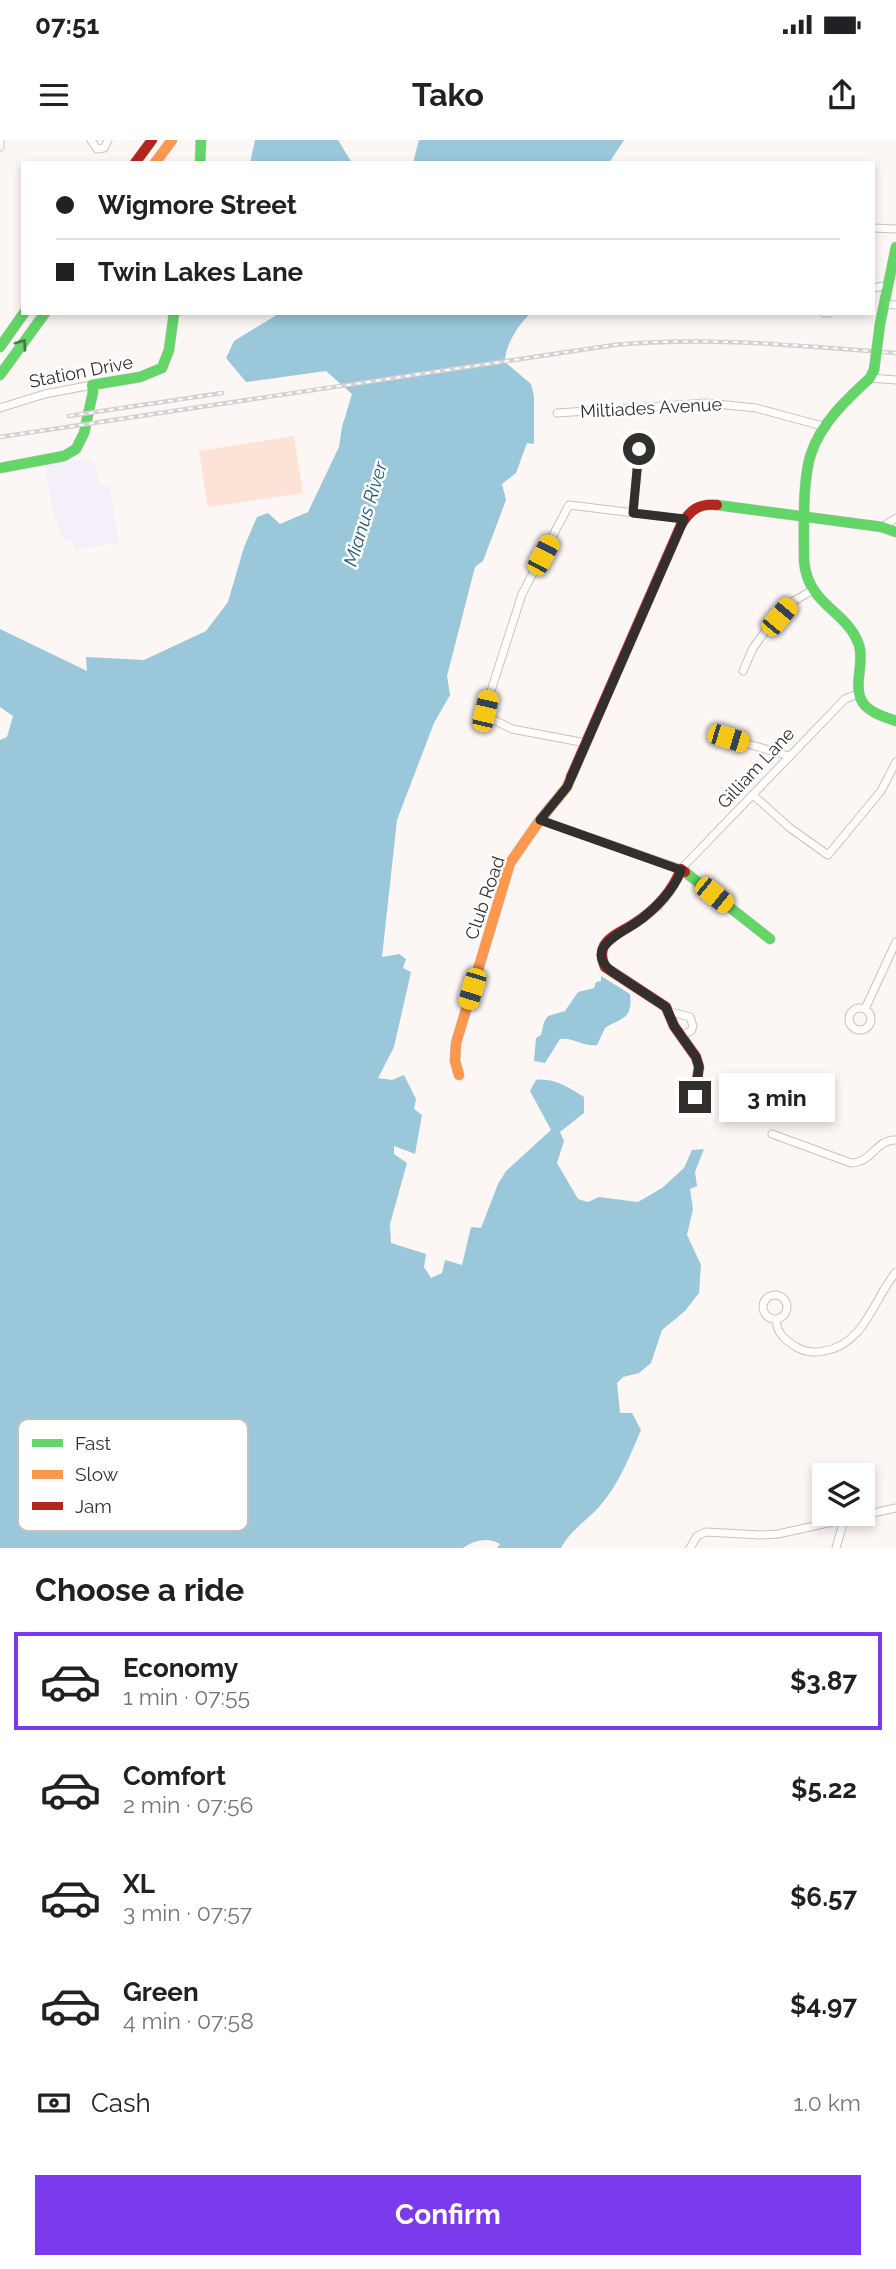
<!DOCTYPE html>
<html lang="en">
<head>
<meta charset="utf-8">
<style>
  :root { --surface:#fff; --page:#f2f2f2; --text:#202124; --muted:#757577; --line:#e0e0e0; --accent:#7c3aed }
  body { margin:0; font-family:Raleway,sans-serif; background:var(--page); color:var(--text); height:100vh; display:flex; flex-direction:column; font-size:26px; white-space:nowrap }
  * { box-sizing:border-box; margin:0 }
  p { font-size:23px; color:var(--muted) }
  .icon { flex:none; width:38px; height:38px; fill:none; stroke:currentColor; stroke-width:2; stroke-linecap:round; stroke-linejoin:round }
  .map { position:relative; height:1408px; overflow:hidden }
  .drawer { display:flex; flex-direction:column; background:var(--surface); flex:1 }
  .drawer>* { flex:none }
  .hud { position:absolute; left:21px; top:21px; width:854px; height:154px; border-radius:0px; box-shadow:0 4px 10px #0003; display:grid; align-content:center; height:154px; padding:0 35px; background:var(--surface) }
  .buttons { position:absolute; left:812px; top:1323px; display:grid; gap:14px }
  .buttons a { display:grid; place-items:center; width:63px; height:63px; border-radius:0px; background:var(--surface); box-shadow:0 4px 10px #0003; font-size:35px }
  .end { position:absolute; width:32px; height:32px; margin:-16px; border:9px solid #322f2d; background:#fff; box-shadow:0 0 0 4px #fff }
  .from { border-radius:50% }
  .bubble { position:absolute; height:49px; border-radius:0px; background:var(--surface); box-shadow:0 4px 10px #0003; font-size:23px; font-weight:700; line-height:49px; text-align:center }
  .car { position:absolute; width:21px; height:42px; margin:-21px -10px; border-radius:9px; box-shadow:0 0 5px 2px #0007; background:linear-gradient(#f5c518 24%,#345 0 40%,#f5c518 0 76%,#345 0 86%,#f5c518 0) }
  .hud b { display:flex; align-items:center; gap:24px; height:66px; font-size:26px }
  .hud b+b { border-top:2px solid var(--line) }
  .hud i { width:18px; height:18px; background:var(--text) }
  ul { padding:0; list-style:none }
  li { display:flex; align-items:center; gap:21px; height:98px; margin:0 14px 10px; padding:0 21px; border:4px solid transparent; border-radius:0px }
  li div { flex:1 }
  li b { display:block; font-size:26px }
  li em { font-style:normal; font-weight:700 }
  li.active { border-color:var(--accent) }
  li>.icon { width:63px; height:63px; stroke-width:1.5 }
  h2 { padding:0 35px; font-size:32px; line-height:84px }
  .pay { display:flex; align-items:center; gap:18px; height:77px; padding:0 35px; font-size:26px }
  .pay p { margin-inline-start:auto }
  .button { display:flex; gap:14px; margin-top:auto; padding:14px 35px }
  .button a { flex:1; height:80px; border-radius:0px; background:var(--accent); color:#fff; font-size:28px; font-weight:700; line-height:80px; text-align:center }
  .status { display:flex; justify-content:space-between; align-items:center; height:49px; padding:0 35px; background:var(--surface); direction:ltr }
  .status svg { height:19px; fill:currentColor }
  header { display:flex; justify-content:space-between; align-items:center; height:91px; padding:0 35px; background:var(--surface); font-size:32px; font-weight:700 }
  .map>svg:first-child { display:block }
  .industrial { fill:#f4eff8 }
  .green { fill:#fde3d6 }
  .water { fill:#9ac7d9 }
  .lines { fill:none; stroke-linecap:round; stroke-linejoin:round }
  .street-casing { stroke:#c7c3c1; stroke-width:9 }
  .fast-casing { stroke:#c7c3c1; stroke-width:11 }
  .slow-casing { stroke:#c7c3c1; stroke-width:11 }
  .jam-casing { stroke:#c7c3c1; stroke-width:11 }
  .street { stroke:#fffefd; stroke-width:7 }
  .fast { stroke:#63d668; stroke-width:10 }
  .slow { stroke:#ff974d; stroke-width:10 }
  .jam { stroke:#b3261e; stroke-width:10 }
  .rail-casing { stroke:#d3d1d1; stroke-width:4.5 }
  .rail { stroke:#fff; stroke-width:2; stroke-dasharray:5; stroke-linecap:butt }
  .fast-bridge-casing { stroke:#c7c3c1; stroke-width:11; stroke-linecap:butt }
  .fast-bridge { stroke:#63d668; stroke-width:10 }
  .oneway { stroke:#487a48 }
  .route { stroke:#322f2d; stroke-width:9 }
  .labels { text-anchor:middle; stroke-width:5; stroke-linejoin:round; paint-order:stroke }
  .street-label { font-size:18px; fill:#322f2d; stroke:#fff }
  .water-label { font-size:19px; font-style:italic; fill:#245b6e; stroke:#fff }
  .key { fill:#fff; stroke:#c2c1c0; stroke-width:2 }
  .key-label { font-size:19px; fill:#322f2d }
</style>
</head>
<body>
<div class="status"><b>07:51</b><svg viewBox="0 0 49 12"><path d="M0 12V9h3v3zM5 12V6h3v6zM10 12V3h3v9zM15 12V0h3v12zM26 1h20v11H26zM47 4h2v5h-2z"/></svg></div>
<header><svg class="icon" aria-label="menu" viewBox="0 0 24 24"><path d="M4 6h16M4 12h16M4 18h16"/></svg>Tako<svg class="icon" aria-label="share" viewBox="0 0 24 24"><path d="M12 15V3M7 8l5-5 5 5M5 13v7h14v-7"/></svg></header>
<div class="map">
<svg width="896" height="1408" viewBox="0 0 896 1408">
  <rect width="100%" height="100%" fill="#fcf6f4"/>
  <path class="industrial" d="M89 319 94 323 101 346 109 345 119 403 75 409 73 399 63 400 53 371 45 325Z"/>
  <path class="green" d="M294 296 303 353 208 367 199 311Z"/>
  <path class="water" d="M255 0H338L352 23H250Z
    M419 0H624L609 23H413Z
    M280 173H531C518 185 505 205 505 222L531 244 534 256V304L527 303 516 333 502 344 506 360 483 421 475 427 447 536 450 555 434 583 397 680 382 817 399 814 406 819 403 828 411 832 394 907 378 938 392 940 404 935 416 959 414 969 422 975 415 1014 394 1006V1014L407 1023 390 1084 391 1103 426 1114 424 1127 431 1138 442 1133 445 1120 462 1125 471 1087 481 1088 498 1044 506 1031 551 990 530 951 536 940C553 937 570 948 584 957V973L560 992 564 1001 557 1023 578 1059 588 1062 599 1057 638 1062 662 1048 684 1028 692 1010 704 1009 695 1032 697 1046 690 1049 693 1069 687 1095 701 1125 699 1153 685 1171 662 1190 651 1223 639 1233 623 1237 617 1243 620 1273H632L641 1290C629 1318 619 1344 599 1367 586 1381 570 1391 561 1408H497L500 1404C488 1397 475 1400 463 1408H0V600L7 597 13 576 0 567V489L87 531 86 517 144 520 206 491 228 462 244 407 257 377 268 373 280 384 308 372 339 307 342 287 352 254 326 231 246 242 226 218 234 201Z
    M601 836 630 854C633 880 622 877 605 888L597 905C583 907 573 897 560 899L545 923 534 921 536 898 541 895 544 882 548 876 565 871 578 852 594 848 596 842 601 841Z"/>
  <g class="lines">
    <defs>
      <path id="street" d="M91 0 97 9 104 8 108 0
        M0 7V0
        M873 88 896 89
        M873 148 888 145
        M884 164 896 165
        M824 173H829
        M870 238 896 240
        M0 268 45 254 92 245
        M557 273 707 263 756 268 826 287
        M633 373 639 308
        M882 387 896 378
        M743 531 753 508 767 489 792 462 813 450
        M728 598 789 616
        M586 603 512 589 488 577 486 571 489 557 522 454 569 365 684 379
        M753 655 790 688 828 715 881 651 896 622
        M540 680 681 729 845 559 858 554
        M849 879a11 11 0 1 1 22 0a11 11 0 1 1-22 0Z
        M865 869 896 802
        M668 871 690 877 693 886 691 891 682 895
        M772 994 851 1023C872 1023 876 999 896 1000
        M763 1167a12 12 0 1 1 24 0a12 12 0 1 1-24 0Z
        M776 1179C776 1193 786 1201 798 1208 805 1212 816 1213 824 1211 865 1204 873 1160 896 1132
        M690 1408 697 1396 706 1392 761 1395 778 1394 896 1368
        M836 1408 844 1380"/>
      <path id="fast" d="M200 23 201 0
        M880 184 896 107
        M0 207 24 173
        M874 230 870 238C847 259 821 283 811 314 802 340 804 393 804 421 808 466 847 470 859 505 865 523 852 547 863 563 870 573 885 577 896 581
        M0 235 45 173
        M0 328 64 316 76 309 84 293 93 252 92 245 140 237 162 228 169 210 174 173
        M717 365 882 387 896 392
        M685 732 770 799"/>
      <path id="slow" d="M155 23 172 0
        M459 935 455 921 456 903 510 723 540 680 567 647 571 637"/>
      <path id="jam" d="M135 23 152 0
        M571 637 681 385C690 370 699 363 717 365
        M685 732 681 729C672 752 655 770 635 783 625 790 610 795 604 806 600 813 602 820 605 827L666 867 674 886 696 917 699 927 693 966"/>
    </defs>
    <use href="#street" class="street-casing"/>
    <use href="#fast" class="fast-casing"/>
    <use href="#slow" class="slow-casing"/>
    <use href="#jam" class="jam-casing"/>
    <use href="#street" class="street"/>
    <use href="#fast" class="fast"/>
    <use href="#slow" class="slow"/>
    <use href="#jam" class="jam"/>
    <defs>
      <path id="rail" d="M69 276 222 253
        M0 297 614 205C708 196 802 206 896 213"/>
    </defs>
    <use href="#rail" class="rail-casing"/>
    <use href="#rail" class="rail"/>
    <defs>
      <path id="fast-bridge" d="M874 230 880 184"/>
    </defs>
    <use href="#fast-bridge" class="fast-bridge-casing"/>
    <use href="#fast-bridge" class="fast-bridge"/>
  </g>
  <defs><path id="oneway-chevron" d="M-2-3.5L2.5 0L-2 3.5" fill="none" stroke-width="1.6" stroke-linecap="round" stroke-linejoin="round" transform="scale(1.75)"/></defs>
  <use class="oneway" href="#oneway-chevron" transform="translate(22 204) rotate(-54)"/>
  <g class="lines">
    <path class="route" d="M639 309 633 373 684 379 567 647 540 680 681 730C676 747 658 765 644 777 627 792 578 807 614 833L666 867 674 886 696 917 699 927 695 957"/>
  </g>
  <g class="labels">
    <g class="street-label">
      <text transform="translate(81 232) rotate(-11)" y="6">Station Drive</text>
      <text transform="translate(651 268) rotate(-3)" y="6">Miltiades Avenue</text>
      <text transform="translate(756 628) rotate(-47)" y="6">Gilliam Lane</text>
      <text transform="translate(485 758) rotate(-71)" y="6">Club Road</text>
    </g>
    <g class="water-label">
      <text transform="translate(365 374) rotate(-73)" y="7">Mianus River</text>
    </g>
  </g>
  <rect x="18" y="1279" width="230" height="112" rx="10" class="key"/>
  <rect x="32" y="1299" width="31" height="8" fill="#63d668"/>
  <rect x="32" y="1330" width="31" height="9" fill="#ff974d"/>
  <rect x="32" y="1362" width="31" height="8" fill="#b3261e"/>
  <g class="key-label">
    <text x="75" y="1310">Fast</text>
    <text x="75" y="1341">Slow</text>
    <text x="75" y="1373">Jam</text>
  </g>
</svg>
<div class="buttons">
<a><svg class="icon" aria-label="layers" viewBox="0 0 24 24"><path d="M12 4l9 5-9 5-9-5zM3 14l9 5 9-5"/></svg></a>
</div>
<i class="end from" style="left:639px;top:309px"></i>
<i class="end" style="left:695px;top:957px"></i>
<div class="bubble" style="left:719px;top:933px;width:116px">3 min</div>
<i class="car" style="left:543px;top:415px;rotate:28deg"></i>
<i class="car" style="left:779px;top:477px;rotate:40deg"></i>
<i class="car" style="left:485px;top:571px;rotate:13deg"></i>
<i class="car" style="left:728px;top:598px;rotate:107deg"></i>
<i class="car" style="left:714px;top:755px;rotate:129deg"></i>
<i class="car" style="left:472px;top:849px;rotate:197deg"></i>
<div class="hud">
<b><i class="from"></i>Wigmore Street</b>
<b><i></i>Twin Lakes Lane</b>
</div>
</div>
<section class="drawer">
<h2>Choose a ride</h2>
<ul>
<li class="active"><svg class="icon" aria-label="car" viewBox="0 0 24 24"><path d="M5 17H2v-5l4-1 3-4h7l3 4 3 1v5h-3M9 17h6M6 11h13"/><circle cx="7" cy="17" r="2"/><circle cx="17" cy="17" r="2"/></svg><div><b>Economy</b><p>1 min · 07:55</p></div><em>$3.87</em></li>
<li><svg class="icon" aria-label="car" viewBox="0 0 24 24"><path d="M5 17H2v-5l4-1 3-4h7l3 4 3 1v5h-3M9 17h6M6 11h13"/><circle cx="7" cy="17" r="2"/><circle cx="17" cy="17" r="2"/></svg><div><b>Comfort</b><p>2 min · 07:56</p></div><em>$5.22</em></li>
<li><svg class="icon" aria-label="car" viewBox="0 0 24 24"><path d="M5 17H2v-5l4-1 3-4h7l3 4 3 1v5h-3M9 17h6M6 11h13"/><circle cx="7" cy="17" r="2"/><circle cx="17" cy="17" r="2"/></svg><div><b>XL</b><p>3 min · 07:57</p></div><em>$6.57</em></li>
<li><svg class="icon" aria-label="car" viewBox="0 0 24 24"><path d="M5 17H2v-5l4-1 3-4h7l3 4 3 1v5h-3M9 17h6M6 11h13"/><circle cx="7" cy="17" r="2"/><circle cx="17" cy="17" r="2"/></svg><div><b>Green</b><p>4 min · 07:58</p></div><em>$4.97</em></li>
</ul>
<div class="pay"><svg class="icon" aria-label="cash" viewBox="0 0 24 24"><path d="M3 7h18v10H3z"/><circle cx="12" cy="12" r="2"/></svg>Cash<p>1.0 km</p></div>
<div class="button"><a>Confirm</a></div>
</section>
</body>
</html>
